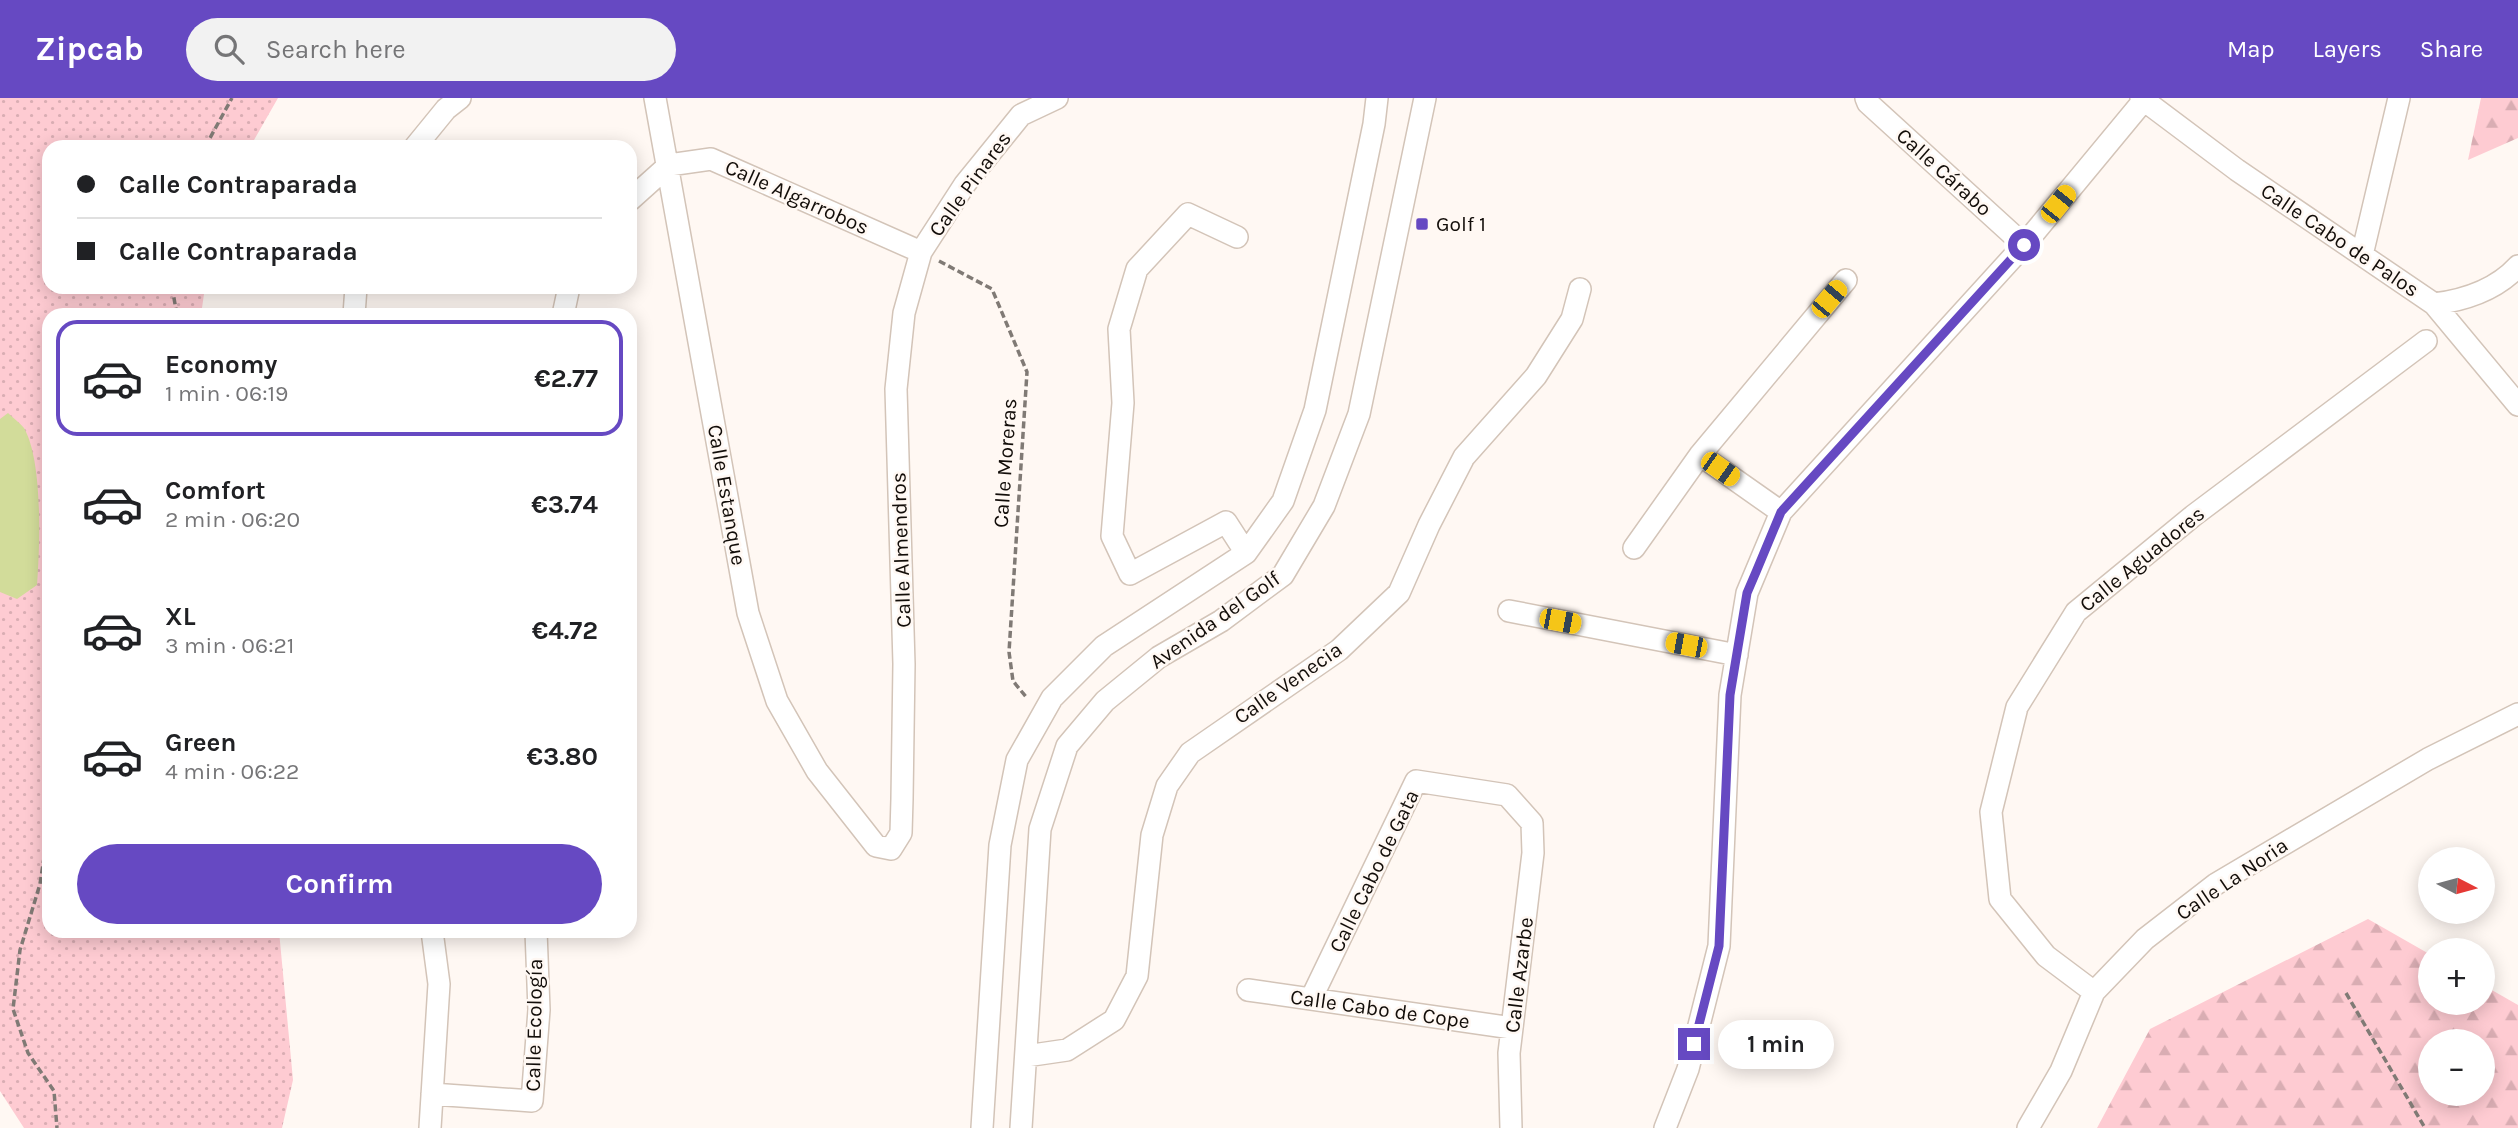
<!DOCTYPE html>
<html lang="en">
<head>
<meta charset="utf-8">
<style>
  :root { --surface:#fff; --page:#f2f2f2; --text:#202124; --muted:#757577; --line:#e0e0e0; --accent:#6649c2 }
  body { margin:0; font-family:Karla,sans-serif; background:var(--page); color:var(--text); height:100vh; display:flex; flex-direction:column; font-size:26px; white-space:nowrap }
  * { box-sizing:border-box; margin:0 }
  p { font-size:23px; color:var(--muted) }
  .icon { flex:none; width:38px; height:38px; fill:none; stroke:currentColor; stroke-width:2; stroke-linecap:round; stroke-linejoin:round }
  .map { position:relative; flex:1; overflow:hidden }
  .sheet { position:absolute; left:42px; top:210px; width:595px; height:630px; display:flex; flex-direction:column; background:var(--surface); border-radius:21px; box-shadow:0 4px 18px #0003 }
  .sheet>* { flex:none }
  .guide { position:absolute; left:42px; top:42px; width:595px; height:154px; border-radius:21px; box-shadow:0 4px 18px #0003; display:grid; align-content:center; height:154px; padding:0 35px; background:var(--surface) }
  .needle { width:46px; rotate:96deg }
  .fabs { position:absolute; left:2418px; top:749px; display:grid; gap:14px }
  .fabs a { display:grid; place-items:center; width:77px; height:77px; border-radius:50%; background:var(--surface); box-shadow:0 4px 18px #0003; font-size:35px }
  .end { position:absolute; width:32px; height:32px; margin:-16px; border:9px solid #6649c2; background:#fff; box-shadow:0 0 0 4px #fff }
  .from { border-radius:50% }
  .bubble { position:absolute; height:49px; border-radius:24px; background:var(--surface); box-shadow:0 4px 18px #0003; font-size:23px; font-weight:700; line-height:49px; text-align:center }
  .car { position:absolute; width:21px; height:42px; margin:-21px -10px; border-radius:9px; box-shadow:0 0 5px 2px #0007; background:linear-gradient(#f5c518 24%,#345 0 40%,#f5c518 0 76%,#345 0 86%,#f5c518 0) }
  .guide b { display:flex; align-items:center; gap:24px; height:66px; font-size:26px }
  .guide b+b { border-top:2px solid var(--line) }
  .guide i { width:18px; height:18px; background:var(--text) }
  ul { padding:12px 0 0; list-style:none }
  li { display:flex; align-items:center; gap:21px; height:116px; margin:0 14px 10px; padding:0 21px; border:4px solid transparent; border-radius:21px }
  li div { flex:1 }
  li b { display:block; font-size:26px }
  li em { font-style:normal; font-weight:700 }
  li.selected { border-color:var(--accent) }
  li>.icon { width:63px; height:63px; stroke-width:1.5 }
  .cta { display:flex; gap:14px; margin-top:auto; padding:14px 35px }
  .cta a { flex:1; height:80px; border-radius:42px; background:var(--accent); color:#fff; font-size:28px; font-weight:700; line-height:80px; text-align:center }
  header { display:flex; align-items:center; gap:42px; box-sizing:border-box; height:98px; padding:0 35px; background:var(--accent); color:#fff }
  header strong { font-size:33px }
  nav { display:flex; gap:38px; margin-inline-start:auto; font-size:24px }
  .search { width:490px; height:63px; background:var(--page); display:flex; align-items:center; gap:18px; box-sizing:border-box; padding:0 24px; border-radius:38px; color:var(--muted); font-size:26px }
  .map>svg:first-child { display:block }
  .grass { fill:url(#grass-dots) }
  .forest { fill:url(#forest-firs); fill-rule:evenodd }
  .water { fill:#d2dc9a }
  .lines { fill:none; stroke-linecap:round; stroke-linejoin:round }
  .minor-casing { stroke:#d3c4b8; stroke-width:24 }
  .path { stroke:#807a75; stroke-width:3.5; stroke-dasharray:7 3.5; stroke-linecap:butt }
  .minor { stroke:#fff; stroke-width:21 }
  .route { stroke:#6649c2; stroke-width:9 }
  .poi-dot { fill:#6649c2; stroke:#fff8f3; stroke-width:2.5 }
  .labels { text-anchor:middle; stroke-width:5; stroke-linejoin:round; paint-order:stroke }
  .street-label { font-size:21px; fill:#120d09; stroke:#fff8f3 }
  .poi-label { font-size:21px; fill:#120d09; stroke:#fff8f3; text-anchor:start }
</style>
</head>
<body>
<header>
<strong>Zipcab</strong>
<div class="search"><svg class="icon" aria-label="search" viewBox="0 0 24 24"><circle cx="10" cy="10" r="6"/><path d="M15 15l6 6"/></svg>Search here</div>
<nav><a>Map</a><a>Layers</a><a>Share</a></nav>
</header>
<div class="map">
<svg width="2518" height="1030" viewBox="0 0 2518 1030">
  <defs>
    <pattern id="grass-dots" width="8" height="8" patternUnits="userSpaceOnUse" patternTransform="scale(1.75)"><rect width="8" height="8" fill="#fecbd2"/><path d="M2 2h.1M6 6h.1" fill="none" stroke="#d9adb3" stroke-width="1.8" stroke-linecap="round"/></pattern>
    <pattern id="forest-firs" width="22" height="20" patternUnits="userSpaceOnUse" patternTransform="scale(1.75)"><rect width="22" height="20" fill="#fecbd2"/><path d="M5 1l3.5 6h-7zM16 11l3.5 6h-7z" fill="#d9adb3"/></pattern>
  </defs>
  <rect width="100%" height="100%" fill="#fff8f3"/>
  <path class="grass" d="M0 0H278L250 49H49V189H205L201 217H49V833H279L293 982 282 1030H24L0 993Z"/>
  <path class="forest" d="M2481 0H2518V40L2468 62Z
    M2368 821 2431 857V905H2483V887L2518 907V1030H2097L2150 931ZM2431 943H2483V996H2431Z"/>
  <path class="water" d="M8 315C13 320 20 325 24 330 43 363 40 448 37 487L17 501 0 494V321Z"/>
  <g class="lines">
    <defs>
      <path id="minor" d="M655 0 748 515 777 603 817 673 876 748 891 751 901 735 902 701 904 566 896 291 904 215 921 154 965 86 1021 17 1057 0
        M1866 0 1868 5 2024 147
        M2141 0 2237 72 2434 206 2518 307
        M415 49 446 11 460 0
        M669 67 711 61 921 154
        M630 102 669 67
        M1237 139 1188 116 1137 171 1119 231 1123 305 1112 438 1130 476 1226 424 1246 455
        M2362 157 2399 0
        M2434 206C2465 202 2496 192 2518 168
        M354 217 356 189
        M563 217 569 189
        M1700 357 1781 414
        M1634 450 1700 357 1846 182
        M1509 513 1737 557
        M1248 892 1512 930
        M2094 894 2046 858 2000 801 1991 714 2017 609 2076 514 2193 418 2426 243
        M1311 901 1416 683 1507 697 1532 725 1533 755 1509 955 1511 1030
        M1026 958 1067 952 1114 922 1137 878 1152 737 1167 688 1190 655 1339 552 1399 495 1429 427 1464 359 1536 278 1572 221 1580 191
        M432 996 532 1003 539 912 536 833
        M430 1030 439 886 432 833
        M982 1030 1000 747 1017 662 1052 600 1104 548 1246 455 1283 403 1315 312 1374 26 1377 0
        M1021 1030 1040 731 1067 648 1105 603 1159 559 1221 523 1283 477 1324 408 1359 316 1425 0
        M1665 1030 1688 971 1719 848 1730 597 1747 495 1781 414 2024 147 2144 2
        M2028 1030 2061 973 2094 894 2145 841 2216 786 2428 661 2518 616"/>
    </defs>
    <use href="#minor" class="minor-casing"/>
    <path class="path" d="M205 49 232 0
      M939 163 992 191 1027 274 1009 554 1013 583 1027 600
      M172 189 177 217
      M49 727 40 786 20 852 13 911 28 955 54 993 57 1030
      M2346 895 2425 1030"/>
    <use href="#minor" class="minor"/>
  </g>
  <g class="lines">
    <path class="route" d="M1694 946 1719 848 1730 597 1747 495 1756 474 1781 414 2024 147"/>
  </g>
  <rect class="poi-dot" x="1415" y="119" width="14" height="14" rx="3.5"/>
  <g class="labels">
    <g class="street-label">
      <text transform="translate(1944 74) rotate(42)" y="7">Calle Cárabo</text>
      <text transform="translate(970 86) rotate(-54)" y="7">Calle Pinares</text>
      <text transform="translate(797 99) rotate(24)" y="7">Calle Algarrobos</text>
      <text transform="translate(2340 142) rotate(34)" y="7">Calle Cabo de Palos</text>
      <text transform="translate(1005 365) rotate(-86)" y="7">Calle Moreras</text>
      <text transform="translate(727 397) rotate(80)" y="7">Calle Estanque</text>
      <text transform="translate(901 452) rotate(-92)" y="7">Calle Almendros</text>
      <text transform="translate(2142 461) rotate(-39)" y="7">Calle Aguadores</text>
      <text transform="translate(1215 522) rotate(-35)" y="7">Avenida del Golf</text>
      <text transform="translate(1288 585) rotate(-35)" y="7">Calle Venecia</text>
      <text transform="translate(1374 773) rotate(-64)" y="7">Calle Cabo de Gata</text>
      <text transform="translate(2232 781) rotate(-34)" y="7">Calle La Noria</text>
      <text transform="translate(1519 877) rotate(-83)" y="7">Calle Azarbe</text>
      <text transform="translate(1380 911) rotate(8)" y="7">Calle Cabo de Cope</text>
      <text transform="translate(534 927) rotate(-89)" y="7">Calle Ecología</text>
    </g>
    <g class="poi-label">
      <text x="1436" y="133">Golf 1</text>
    </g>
  </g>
</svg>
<div class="fabs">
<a><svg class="needle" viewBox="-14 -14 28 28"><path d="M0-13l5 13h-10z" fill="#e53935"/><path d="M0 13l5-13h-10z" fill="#757577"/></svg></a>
<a>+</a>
<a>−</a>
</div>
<i class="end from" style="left:2024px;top:147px"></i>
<i class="end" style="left:1694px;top:946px"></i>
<div class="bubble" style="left:1718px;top:922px;width:116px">1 min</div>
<i class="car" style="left:2058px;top:106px;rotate:39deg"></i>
<i class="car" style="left:1829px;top:201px;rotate:40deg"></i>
<i class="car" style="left:1720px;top:371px;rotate:125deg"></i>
<i class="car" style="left:1560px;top:523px;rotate:101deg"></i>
<i class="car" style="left:1686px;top:547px;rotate:281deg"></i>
<div class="guide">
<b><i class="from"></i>Calle Contraparada</b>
<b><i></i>Calle Contraparada</b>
</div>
<section class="sheet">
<ul>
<li class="selected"><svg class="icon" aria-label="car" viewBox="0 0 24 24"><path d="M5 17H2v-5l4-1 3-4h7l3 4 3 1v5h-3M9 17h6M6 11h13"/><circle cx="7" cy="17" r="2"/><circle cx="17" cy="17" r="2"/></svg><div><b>Economy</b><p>1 min · 06:19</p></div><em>€2.77</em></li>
<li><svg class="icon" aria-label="car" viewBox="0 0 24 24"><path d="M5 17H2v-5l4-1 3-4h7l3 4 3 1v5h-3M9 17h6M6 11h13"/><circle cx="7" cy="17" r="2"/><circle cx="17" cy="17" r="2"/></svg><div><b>Comfort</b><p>2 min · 06:20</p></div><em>€3.74</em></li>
<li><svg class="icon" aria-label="car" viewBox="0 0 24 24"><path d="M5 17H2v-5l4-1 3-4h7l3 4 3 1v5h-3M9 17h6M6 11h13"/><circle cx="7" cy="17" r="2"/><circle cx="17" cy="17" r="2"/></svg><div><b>XL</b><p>3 min · 06:21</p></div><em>€4.72</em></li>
<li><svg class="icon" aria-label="car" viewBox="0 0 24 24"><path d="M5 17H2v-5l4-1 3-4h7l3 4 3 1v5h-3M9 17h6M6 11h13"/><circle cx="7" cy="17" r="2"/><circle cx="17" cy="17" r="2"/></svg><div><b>Green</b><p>4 min · 06:22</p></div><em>€3.80</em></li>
</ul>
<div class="cta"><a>Confirm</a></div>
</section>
</div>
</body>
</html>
